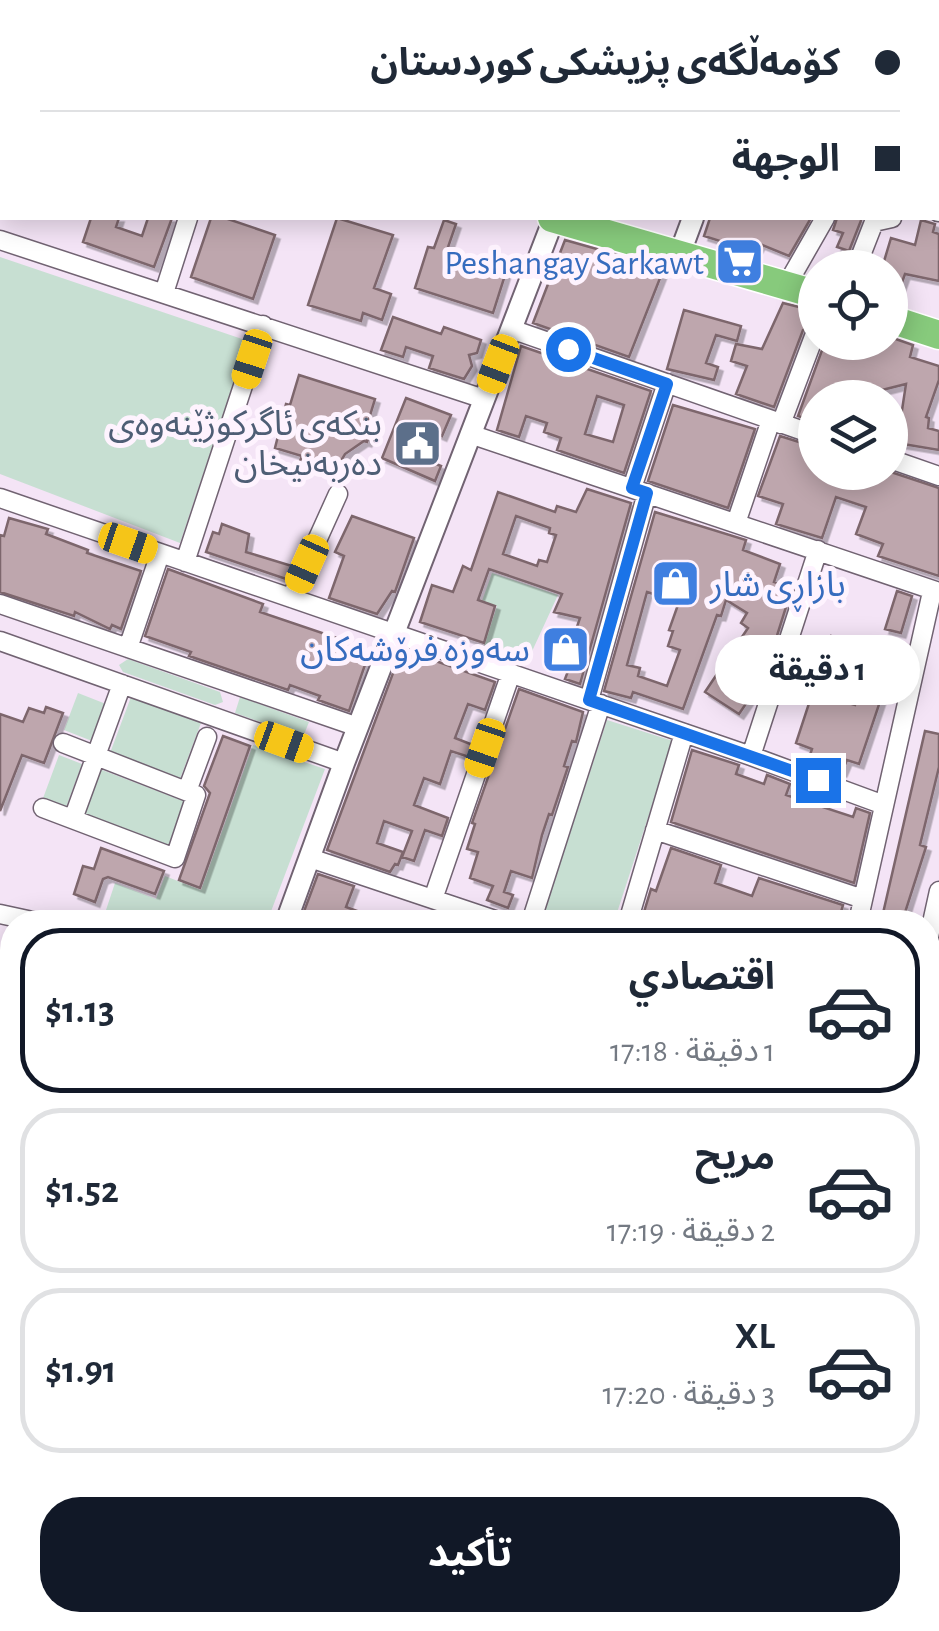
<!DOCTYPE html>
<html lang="ar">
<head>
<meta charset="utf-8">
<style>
  :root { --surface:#fff; --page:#f2f2f3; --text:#1f2937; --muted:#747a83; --line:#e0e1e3; --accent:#111827 }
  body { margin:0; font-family:"Alegreya Sans","Noto Sans Arabic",sans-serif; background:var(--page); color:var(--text); direction:rtl; height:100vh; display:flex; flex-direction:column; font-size:38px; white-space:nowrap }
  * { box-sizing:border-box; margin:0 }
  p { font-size:32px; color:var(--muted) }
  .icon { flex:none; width:55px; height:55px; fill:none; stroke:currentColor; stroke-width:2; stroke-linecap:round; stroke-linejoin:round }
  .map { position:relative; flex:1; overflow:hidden; direction:ltr }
  .side { position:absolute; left:0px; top:910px; width:940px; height:722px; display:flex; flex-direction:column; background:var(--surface); border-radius:40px 40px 0 0; box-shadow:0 5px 25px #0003; direction:rtl }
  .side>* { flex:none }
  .guide { position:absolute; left:0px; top:0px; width:940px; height:220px; box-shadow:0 5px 25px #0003; direction:rtl; display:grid; align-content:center; height:220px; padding:0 40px; background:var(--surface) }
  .fabs { position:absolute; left:798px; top:250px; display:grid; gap:20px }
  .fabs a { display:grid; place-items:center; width:110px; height:110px; border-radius:50%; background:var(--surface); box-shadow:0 5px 25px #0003; font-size:50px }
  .end { position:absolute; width:45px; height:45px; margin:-22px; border:12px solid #1a73e8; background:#fff; box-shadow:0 0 0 5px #fff }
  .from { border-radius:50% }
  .bubble { position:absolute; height:70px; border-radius:35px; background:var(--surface); box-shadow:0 5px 25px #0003; font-size:32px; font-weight:700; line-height:70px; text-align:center; direction:rtl }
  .car { position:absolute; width:30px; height:60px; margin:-30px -15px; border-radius:12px; box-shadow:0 0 8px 2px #0007; background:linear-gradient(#f5c518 24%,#345 0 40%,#f5c518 0 76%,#345 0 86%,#f5c518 0) }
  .guide b { display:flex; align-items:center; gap:35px; height:95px; font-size:38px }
  .guide b+b { border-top:2px solid var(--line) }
  .guide i { width:25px; height:25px; background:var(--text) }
  ul { padding:18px 0 0; list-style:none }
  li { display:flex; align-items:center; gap:30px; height:165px; margin:0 20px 15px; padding:0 20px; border:5px solid var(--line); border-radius:40px }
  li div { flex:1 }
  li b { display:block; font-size:38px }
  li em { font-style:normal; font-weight:700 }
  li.selected { border-color:var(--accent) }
  li>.icon { width:90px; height:90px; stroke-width:1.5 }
  .action { display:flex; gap:20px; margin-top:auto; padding:20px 40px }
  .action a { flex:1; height:115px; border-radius:40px; background:var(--accent); color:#fff; font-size:40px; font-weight:700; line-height:115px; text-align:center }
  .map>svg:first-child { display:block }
  .green { fill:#c7dfd2 }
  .building { fill:#bea6ad; stroke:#7d666c; stroke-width:2.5; fill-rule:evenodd; filter:url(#shadow) }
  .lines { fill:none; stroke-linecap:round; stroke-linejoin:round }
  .minor-casing { stroke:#716372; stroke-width:21 }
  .tertiary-casing { stroke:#716372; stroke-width:24 }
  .secondary-casing { stroke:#716372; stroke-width:26 }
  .trunk-casing { stroke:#fff; stroke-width:31 }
  .minor { stroke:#fff; stroke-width:18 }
  .tertiary { stroke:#fff; stroke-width:20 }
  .secondary { stroke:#d2ebce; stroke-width:22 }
  .trunk { stroke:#87ca7c; stroke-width:28 }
  .route { stroke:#1a73e8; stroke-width:12 }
  .labels { text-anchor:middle; stroke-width:10; stroke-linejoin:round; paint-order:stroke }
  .shop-label { font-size:35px; fill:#366cbe; stroke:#fef3fe; text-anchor:end }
  .service-label { font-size:35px; fill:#4e5e75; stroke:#fef3fe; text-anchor:end }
</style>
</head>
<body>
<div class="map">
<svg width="939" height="1631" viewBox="0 0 939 1631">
  <defs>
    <filter id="shadow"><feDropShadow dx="4.5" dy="4.5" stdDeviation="0" flood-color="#0004"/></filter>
  </defs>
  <rect width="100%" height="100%" fill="#f4e4f6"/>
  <path class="green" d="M0 257 248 341 180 543 0 474Z
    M492 573 558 595 528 660 484 645 497 606 482 601Z
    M128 659 220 692 223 702 215 705 123 672 119 665Z
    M78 693 106 704 92 741 64 730Z
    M131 697 201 723 180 779 110 753Z
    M240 697 309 722 303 737 235 713Z
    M607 720 673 741 614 922H541Z
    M253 745 325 769 267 922H102L115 883 156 899 165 876 201 890Z
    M59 755 82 764 65 810 42 801Z
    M97 768 186 802 169 849 79 815Z"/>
  <path class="building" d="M91 218H119L116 227 142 236 148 218H172L154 267 83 242Z
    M211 218H225L275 235 253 299 191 277Z
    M337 218 393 235 374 288 391 294 382 320 363 313 361 321 308 305Z
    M710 218H811L789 256 760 244 758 248 746 244 745 249 704 236Z
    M837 218H862L849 251 837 247 843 233 833 230Z
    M444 220 456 224 446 253 506 272 493 313 415 288 428 247 434 248Z
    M921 220 935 224 933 232 939 234V281L905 274 900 288 890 285V268H882L891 238 915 245Z
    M565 240 664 268 629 357 533 323Z
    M783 303 815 311V322L803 330 774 407 736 394 747 366 731 361 736 344 762 349Z
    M684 310 741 326 737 341 716 335 706 363 718 367 714 380 667 369Z
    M393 317 441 334 444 327 481 340 477 353 469 355 472 366 464 379 429 368 433 356 406 347 403 357 381 350Z
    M890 337 913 345 910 357 939 366V380L926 417 929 418 928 428 939 431V450L897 443 906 384 878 391V398H815V422L798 416 825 342H890Z
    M521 346 651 391 624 473 557 450 561 438 544 432 547 423 526 416 519 437 497 430ZM597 396 624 405 613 442 585 434Z
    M299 375 375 399 368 422 373 424 367 442 364 441 345 454 335 471 300 461 302 456 275 448 286 404 290 405Z
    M406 398 451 415 442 436 435 433 424 459 441 466 435 481 382 458Z
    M673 405 755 429 728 508 648 481Z
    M780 436 815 447V472H891L939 488V576L878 556 883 544 856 534 866 507 836 497 822 538 776 524 783 504 758 496Z
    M587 489 631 503 580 684 565 679 570 666 564 665 580 618 554 612 562 594 489 569 478 600 495 606 484 643 420 622 432 585 453 592 463 566 471 570 498 492 555 512 557 506 576 512ZM516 516 550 528 549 533 556 535 547 562 539 560 537 566 503 554Z
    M655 512 746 540 743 550 780 564 774 582 792 588 775 642 770 640 754 666 765 673 764 677 739 714 705 692 748 628 741 623 747 613 726 600 721 616 717 615 683 709 633 692 631 698 604 691ZM647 592 679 602 669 630 673 631 668 646 680 650 667 686 638 676 640 668 627 665Z
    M352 516 414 538 395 592 392 591 377 614 329 598 344 556 335 552Z
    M9 518 48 529 46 534 88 550 87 553 141 571 121 629 112 625 110 629 75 612 74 616 0 592V535L4 536Z
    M222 524 249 534 246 552 292 566 286 579 206 552 213 532 219 534Z
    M168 569 263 604 260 612 340 639 336 651 366 662 349 711 318 700 320 696 290 685 288 690 189 656 191 652 145 636Z
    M897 591 912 596 901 633 885 629Z
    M831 636 895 657 859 764 847 760 842 772 808 761 812 749 796 743ZM844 659 867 666 855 705 831 698Z
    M402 649 495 682 485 710 468 704 455 738 473 745 469 757 451 751 440 784 424 778 414 805 448 818 442 836 425 830 414 861 402 857 412 831 384 821 377 843 403 852 398 865 395 864 390 872 327 850Z
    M519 689 583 712 576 742 572 741 564 766 568 767 552 815 549 814 542 835 532 878 511 871 504 892 513 895 508 908 487 900 493 886 470 878 478 852 467 849 475 824 472 823Z
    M46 707 63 713 44 763 22 755 0 811V714L23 722 29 708 44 713Z
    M925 731 939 734V767L920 845 926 847 902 922H881Z
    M223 736 250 746 200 888 179 880 210 793 204 786Z
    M692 750 739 765 736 774 764 784 767 775 790 784 786 795 853 817 856 808 870 813 854 883 671 822Z
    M101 848 164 871 155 894 108 877 103 879 95 902 74 894 83 866 94 869Z
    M671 848 721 865 715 883 752 896 759 878 843 905 838 922H641L651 889 656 891Z
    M318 874 354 886 346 907 387 922H300Z
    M939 946V1051L931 1080H928V968L932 953Z
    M0 999 12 1004V1096L0 1095Z
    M7 1121H12V1225L0 1224V1127Z
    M930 1211 939 1213V1278L928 1276Z
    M0 1289H12V1445L0 1439Z
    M928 1341 939 1344V1412L928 1408 933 1376 928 1375Z
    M928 1435 939 1437V1491L928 1487Z
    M0 1467 12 1470V1538L10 1549 0 1547V1513L8 1482 0 1481Z
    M928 1575 939 1578V1631H879L881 1620H928Z
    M17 1620H71L68 1631H13Z
    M98 1620H150L177 1630 112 1631 97 1626Z
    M340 1620H396L394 1631H337Z
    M546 1620H648L652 1631H543Z
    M699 1620H842L839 1631H700Z"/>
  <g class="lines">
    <defs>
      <path id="minor" d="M226 0V2
        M505 0 509 2
        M22 2 25 0
        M336 2 338 0
        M575 2 576 0
        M853 2 854 0
        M927 2 928 0
        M0 113 2 114
        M938 131H939
        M0 154 2 148
        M938 212H939
        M0 240 484 399
        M856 268 874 222 892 218
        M793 274 825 218
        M164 293 188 218
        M511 329 815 435
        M781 424 815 334
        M470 434 939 592
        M890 459 939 476
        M632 488 667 383
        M0 498 751 756 884 805
        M736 523 771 420
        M185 562 263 325
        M291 598 338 494
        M0 604 358 727
        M0 641 344 763
        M128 648 160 554
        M589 700 647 493
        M751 756 818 550
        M187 791 207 737
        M43 808 175 858 196 795 63 743
        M73 819 122 684
        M655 830 863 899
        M310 858 501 922
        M433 899 511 673
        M0 914 37 922
        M531 922 601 704
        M628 922 684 733
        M858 922 932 592
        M928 941 939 891
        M0 981 12 985
        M0 1107 12 1109
        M928 1197 939 1201
        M928 1422 939 1425
        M0 1453 12 1458
        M928 1513 939 1515
        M0 1559 12 1563
        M419 1623 453 1631
        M83 1631 86 1620
        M203 1631 206 1620
        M527 1631 530 1620
        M860 1631 862 1620"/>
      <path id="tertiary" d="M764 2 765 0
        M680 253 693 218
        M286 922 344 763 554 218
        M670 1620 674 1631"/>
      <path id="secondary" d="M0 1244H12
        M0 1272H12
        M928 1291 939 1293
        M928 1318 939 1321
        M288 1631 291 1620
        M307 1631 310 1620"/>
      <path id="trunk" d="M0 7 2 8
        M0 32 2 33
        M552 218 815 294
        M890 319 939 335"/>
    </defs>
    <use href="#minor" class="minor-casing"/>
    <use href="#tertiary" class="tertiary-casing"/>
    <use href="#secondary" class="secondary-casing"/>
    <use href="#trunk" class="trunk-casing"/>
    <use href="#minor" class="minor"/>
    <use href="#tertiary" class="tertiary"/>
    <use href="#secondary" class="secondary"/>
    <use href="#trunk" class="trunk"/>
  </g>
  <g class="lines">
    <path class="route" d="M568 349 667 384 632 488 647 493 589 700 818 780"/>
  </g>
  <defs>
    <symbol id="supermarket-square" viewBox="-11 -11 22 22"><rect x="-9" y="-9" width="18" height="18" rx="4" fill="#3f7fe0" stroke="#fef3fe"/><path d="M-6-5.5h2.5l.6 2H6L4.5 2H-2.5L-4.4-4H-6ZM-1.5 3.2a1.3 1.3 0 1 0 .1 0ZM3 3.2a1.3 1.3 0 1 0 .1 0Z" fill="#fff"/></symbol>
    <symbol id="civic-square" viewBox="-11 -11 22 22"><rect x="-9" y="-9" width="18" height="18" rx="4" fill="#5c6f8a" stroke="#fef3fe"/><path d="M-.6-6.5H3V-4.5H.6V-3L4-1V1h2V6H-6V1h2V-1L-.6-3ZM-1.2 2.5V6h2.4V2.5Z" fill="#fff"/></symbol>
    <symbol id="shop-square" viewBox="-11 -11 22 22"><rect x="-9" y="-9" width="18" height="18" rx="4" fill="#3f7fe0" stroke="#fef3fe"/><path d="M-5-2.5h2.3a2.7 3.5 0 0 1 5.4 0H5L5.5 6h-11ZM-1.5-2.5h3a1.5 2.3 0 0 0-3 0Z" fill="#fff"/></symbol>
  </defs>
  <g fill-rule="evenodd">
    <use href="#supermarket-square" x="712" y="234" width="55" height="55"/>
    <use href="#civic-square" x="390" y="416" width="55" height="55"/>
    <use href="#shop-square" x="648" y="556" width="55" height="55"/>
    <use href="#shop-square" x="538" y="622" width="55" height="55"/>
  </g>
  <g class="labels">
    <g class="shop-label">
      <text x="704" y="274">Peshangay Sarkawt</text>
      <text x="710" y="596" text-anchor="start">بازاڕی شار</text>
      <text x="530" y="661">سەوزە فرۆشەکان</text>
    </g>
    <g class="service-label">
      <text x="382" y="435">بنکەی ئاگرکوژێنەوەی<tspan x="382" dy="40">دەربەنیخان</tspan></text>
    </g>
  </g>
</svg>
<div class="fabs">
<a><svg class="icon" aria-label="locate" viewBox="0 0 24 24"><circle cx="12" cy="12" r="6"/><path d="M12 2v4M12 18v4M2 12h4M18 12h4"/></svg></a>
<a><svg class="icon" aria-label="layers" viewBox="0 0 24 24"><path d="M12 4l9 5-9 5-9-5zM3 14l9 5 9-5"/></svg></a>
</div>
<i class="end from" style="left:568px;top:349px"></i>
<i class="end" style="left:818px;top:780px"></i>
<div class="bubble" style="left:715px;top:635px;width:205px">1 دقيقة</div>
<i class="car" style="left:252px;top:359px;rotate:198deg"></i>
<i class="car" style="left:498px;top:364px;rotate:201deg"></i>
<i class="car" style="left:128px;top:543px;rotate:109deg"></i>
<i class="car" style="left:307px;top:564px;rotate:204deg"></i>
<i class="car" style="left:284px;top:742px;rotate:110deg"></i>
<i class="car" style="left:485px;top:748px;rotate:199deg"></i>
<div class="guide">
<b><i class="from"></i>كۆمەڵگەی پزیشكی كوردستان</b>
<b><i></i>الوجهة</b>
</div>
<section class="side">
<ul>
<li class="selected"><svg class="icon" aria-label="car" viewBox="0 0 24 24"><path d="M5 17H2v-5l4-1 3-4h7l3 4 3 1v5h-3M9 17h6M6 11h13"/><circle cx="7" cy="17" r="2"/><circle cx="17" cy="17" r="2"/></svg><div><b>اقتصادي</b><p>1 دقيقة · 17:18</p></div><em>$1.13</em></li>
<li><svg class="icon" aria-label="car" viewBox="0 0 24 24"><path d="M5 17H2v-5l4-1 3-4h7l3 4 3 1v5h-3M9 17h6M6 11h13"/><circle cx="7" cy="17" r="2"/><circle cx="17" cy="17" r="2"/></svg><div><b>مريح</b><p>2 دقيقة · 17:19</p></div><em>$1.52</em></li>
<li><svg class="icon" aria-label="car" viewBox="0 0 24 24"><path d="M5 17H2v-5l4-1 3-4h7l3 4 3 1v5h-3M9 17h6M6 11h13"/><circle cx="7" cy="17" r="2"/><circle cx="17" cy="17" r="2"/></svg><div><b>XL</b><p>3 دقيقة · 17:20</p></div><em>$1.91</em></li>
</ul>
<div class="action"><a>تأكيد</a></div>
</section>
</div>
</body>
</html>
